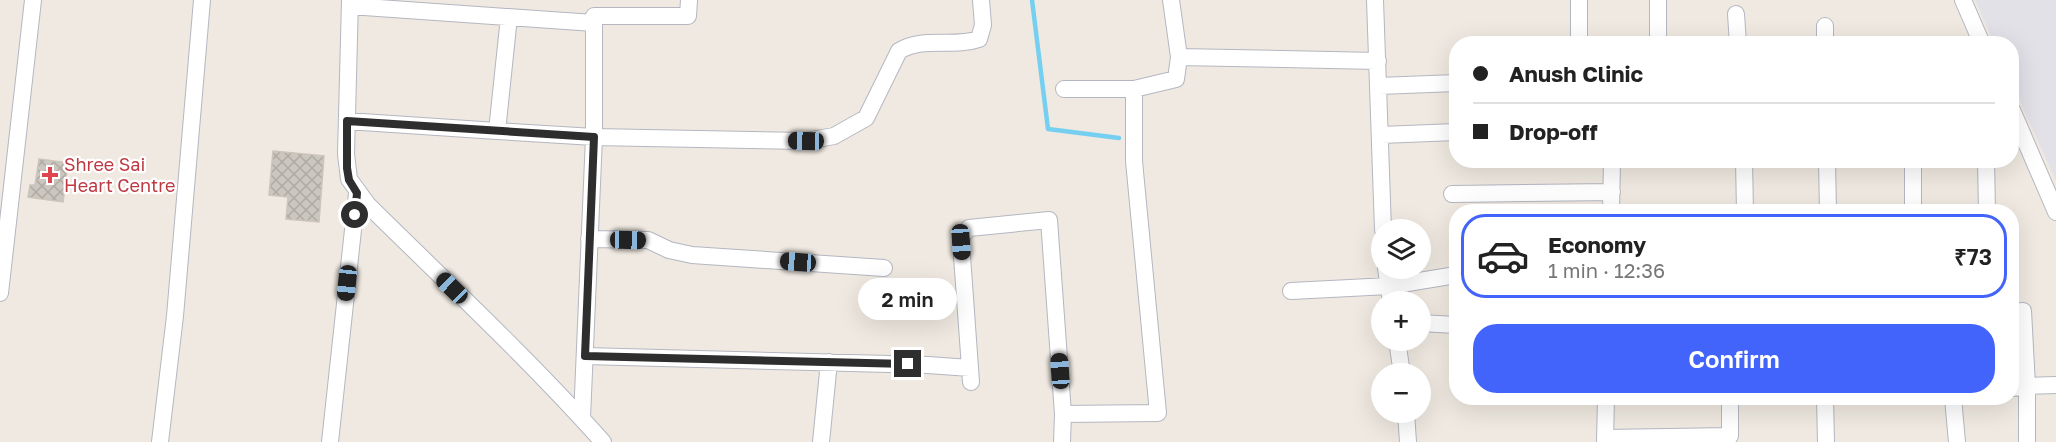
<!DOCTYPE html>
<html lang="en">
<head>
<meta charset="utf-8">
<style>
  :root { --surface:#fff; --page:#f2f2f2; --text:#222; --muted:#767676; --line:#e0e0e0; --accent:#4264fb }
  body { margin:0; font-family:"Golos Text",sans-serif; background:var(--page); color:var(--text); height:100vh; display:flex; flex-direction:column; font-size:22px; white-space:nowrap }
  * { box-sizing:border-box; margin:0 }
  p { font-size:20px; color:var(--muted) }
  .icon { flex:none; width:33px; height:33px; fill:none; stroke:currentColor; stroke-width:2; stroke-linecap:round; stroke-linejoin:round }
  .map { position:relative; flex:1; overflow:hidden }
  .side { position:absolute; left:1449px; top:204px; width:570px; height:201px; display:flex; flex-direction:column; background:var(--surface); border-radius:24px; box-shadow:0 6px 24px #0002 }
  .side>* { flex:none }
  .hud { position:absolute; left:1449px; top:36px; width:570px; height:132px; border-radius:24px; box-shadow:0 6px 24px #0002; display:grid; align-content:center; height:132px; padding:0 24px; background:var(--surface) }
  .tools { position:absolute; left:1371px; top:219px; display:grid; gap:12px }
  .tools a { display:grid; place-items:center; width:60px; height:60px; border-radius:50%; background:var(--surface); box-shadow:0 6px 24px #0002; font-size:30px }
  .end { position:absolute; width:27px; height:27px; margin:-14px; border:8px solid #2e2e2e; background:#fff; box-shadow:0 0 0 3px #fff }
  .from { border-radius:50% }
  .bubble { position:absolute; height:42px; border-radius:21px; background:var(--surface); box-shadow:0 6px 24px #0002; font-size:20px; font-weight:600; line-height:42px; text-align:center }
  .car { position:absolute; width:18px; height:36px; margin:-18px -9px; border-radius:8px; box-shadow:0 0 4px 2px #0007; background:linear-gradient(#222 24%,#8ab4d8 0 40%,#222 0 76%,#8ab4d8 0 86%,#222 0) }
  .hud b { display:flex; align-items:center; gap:21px; height:57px; font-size:22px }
  .hud b+b { border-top:2px solid var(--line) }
  .hud i { width:15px; height:15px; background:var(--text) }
  ul { padding:10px 0 0; list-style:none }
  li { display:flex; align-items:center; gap:18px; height:84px; margin:0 12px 9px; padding:0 12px; border:3px solid var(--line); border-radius:24px }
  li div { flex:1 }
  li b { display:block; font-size:22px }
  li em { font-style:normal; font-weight:600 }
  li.selected { border-color:var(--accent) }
  li>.icon { width:54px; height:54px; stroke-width:1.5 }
  .action { display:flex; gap:12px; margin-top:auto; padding:12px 24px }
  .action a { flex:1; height:69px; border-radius:24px; background:var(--accent); color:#fff; font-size:24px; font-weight:600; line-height:69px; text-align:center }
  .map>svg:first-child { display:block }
  .industrial { fill:#e3e1e8 }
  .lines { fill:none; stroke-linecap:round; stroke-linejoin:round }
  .stream { stroke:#75cff0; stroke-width:4.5 }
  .building { fill:url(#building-cross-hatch); stroke:#cbc5ba; stroke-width:1.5 }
  .minor-casing { stroke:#b4b7c1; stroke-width:18 }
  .minor { stroke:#fff; stroke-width:16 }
  .route { stroke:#2e2e2e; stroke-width:8 }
  .health-dot { fill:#e0444e; stroke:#fff; stroke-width:2 }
  .labels { text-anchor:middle; stroke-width:4.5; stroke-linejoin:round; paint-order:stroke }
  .health-label { font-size:18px; fill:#be3a42; stroke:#fff; text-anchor:start }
</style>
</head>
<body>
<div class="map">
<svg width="2056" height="442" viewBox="0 0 2056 442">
  <defs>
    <pattern id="building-cross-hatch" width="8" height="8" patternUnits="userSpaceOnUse" patternTransform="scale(1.5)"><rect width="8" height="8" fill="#cbc7bf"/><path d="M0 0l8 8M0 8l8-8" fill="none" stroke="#afaba4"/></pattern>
  </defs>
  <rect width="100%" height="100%" fill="#efe9e1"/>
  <path class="industrial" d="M1975 0H2056V181L2012 83V44L1994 43Z"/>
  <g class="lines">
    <path class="stream" d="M1032 0 1048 129 1119 138"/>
  </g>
  <path class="building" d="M273 151 324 156 319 222 286 219 288 197 269 195Z
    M39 159 68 163 63 202 28 197 30 185H35Z"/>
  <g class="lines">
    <defs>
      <path id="minor" d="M350 0 346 154 349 179 368 205C447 283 529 359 603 442
        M689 0 688 16H594V137L806 141 834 136 866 118 899 51C924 36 953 48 979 39L983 25 981 0
        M1171 0 1179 57 1378 61
        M1375 0 1383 230
        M1658 0V44
        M1963 0 1982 44
        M350 6 594 23
        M1736 14 1738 44
        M509 17 497 131 594 137 582 418
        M1825 26V44
        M1579 44V0
        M1379 86 1456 83
        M1134 89 1176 79 1179 57
        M2012 110 2056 212
        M347 121 497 131
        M1381 135 1456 132
        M1744 160 1745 212
        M1827 160 1828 212
        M1913 160V212
        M1986 160 1987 212
        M1452 194 1612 192
        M1611 212 1612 160
        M589 239 648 240 669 250 692 255 884 268
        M1386 268 1391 302
        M1291 291 1389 286 1456 275
        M0 293 33 0
        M2012 312 2023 311 2027 386 2056 385
        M1420 323 1456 325
        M1397 340 1402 374
        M585 356 928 365 970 368
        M971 382 961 242 963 234 969 228 1049 220 1063 414 1062 442
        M2012 388 2027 386V442
        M1825 398 1826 442
        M1953 398 1957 442
        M1406 412 1408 442
        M1063 414 1158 413 1134 161V89H1064
        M1605 438 1730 436V398
        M160 442 175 316 202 0
        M330 442 357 193
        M821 442 829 362
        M1605 442 1606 398"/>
    </defs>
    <use href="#minor" class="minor-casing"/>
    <use href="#minor" class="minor"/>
  </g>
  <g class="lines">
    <path class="route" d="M355 215 357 193 349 180 347 168V121L594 137 585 356 908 364"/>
  </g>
  <path class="health-dot" d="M47 166h6v6h6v6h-6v6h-6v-6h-6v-6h6z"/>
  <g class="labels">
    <g class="health-label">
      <text x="64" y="171">Shree Sai<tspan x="64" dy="21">Heart Centre</tspan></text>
    </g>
  </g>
</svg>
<div class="tools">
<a><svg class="icon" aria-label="layers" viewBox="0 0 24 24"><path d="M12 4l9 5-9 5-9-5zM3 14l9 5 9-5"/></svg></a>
<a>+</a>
<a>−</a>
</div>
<i class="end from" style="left:355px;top:215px"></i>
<i class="end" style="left:908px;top:364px"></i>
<div class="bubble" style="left:858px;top:278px;width:99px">2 min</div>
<i class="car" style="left:806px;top:141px;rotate:271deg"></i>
<i class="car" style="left:628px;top:240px;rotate:91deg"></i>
<i class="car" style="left:961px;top:242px;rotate:176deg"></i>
<i class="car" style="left:798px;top:262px;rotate:274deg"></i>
<i class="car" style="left:347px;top:283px;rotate:186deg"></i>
<i class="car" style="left:452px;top:288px;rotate:314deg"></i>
<i class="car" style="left:1060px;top:371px;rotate:356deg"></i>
<div class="hud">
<b><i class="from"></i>Anush Clinic</b>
<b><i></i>Drop-off</b>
</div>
<section class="side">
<ul>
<li class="selected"><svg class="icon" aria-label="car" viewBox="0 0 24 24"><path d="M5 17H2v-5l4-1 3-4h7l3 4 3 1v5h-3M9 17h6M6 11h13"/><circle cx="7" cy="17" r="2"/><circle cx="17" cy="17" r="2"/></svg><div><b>Economy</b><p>1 min · 12:36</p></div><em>₹73</em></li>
</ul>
<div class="action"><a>Confirm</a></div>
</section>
</div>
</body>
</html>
